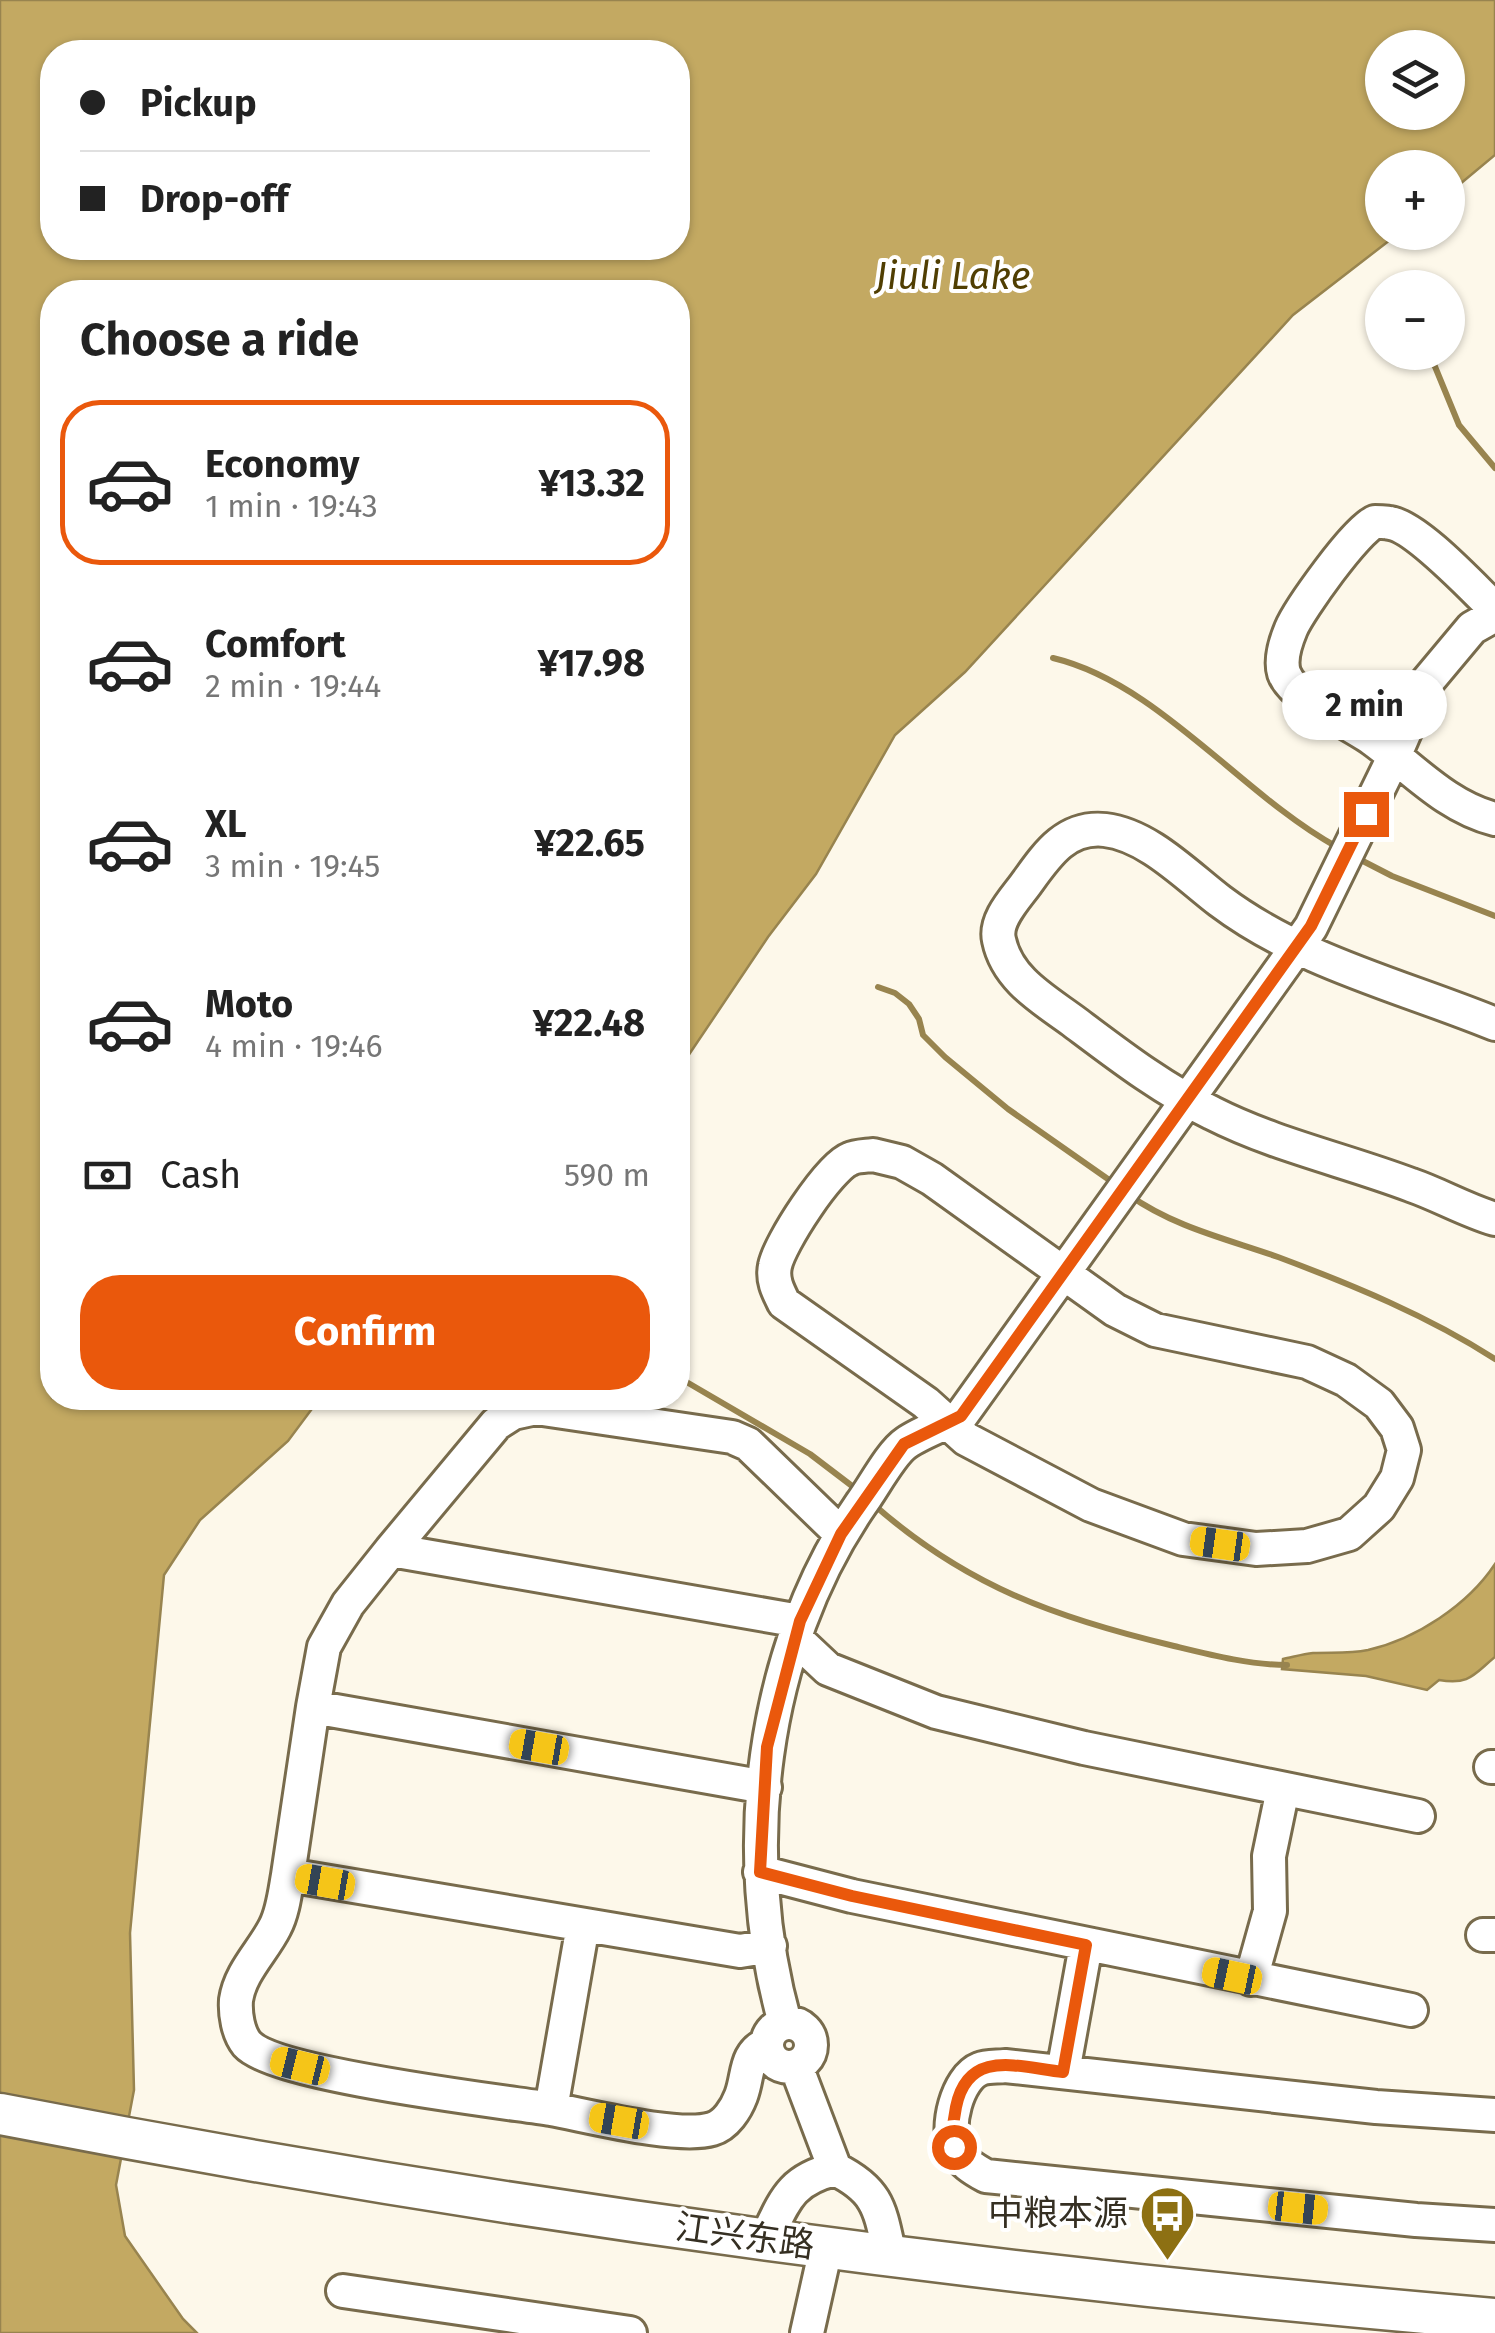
<!DOCTYPE html>
<html lang="en">
<head>
<meta charset="utf-8">
<style>
  :root { --surface:#fff; --page:#f2f2f2; --text:#222; --muted:#767676; --line:#e0e0e0; --accent:#ea580c }
  body { margin:0; font-family:"Fira Sans","Noto Sans SC",sans-serif; background:var(--page); color:var(--text); height:100vh; display:flex; flex-direction:column; font-size:38px; white-space:nowrap }
  * { box-sizing:border-box; margin:0 }
  p { font-size:32px; color:var(--muted) }
  .icon { flex:none; width:55px; height:55px; fill:none; stroke:currentColor; stroke-width:2; stroke-linecap:round; stroke-linejoin:round }
  .map { position:relative; flex:1; overflow:hidden }
  .side { position:absolute; left:40px; top:280px; width:650px; height:1130px; display:flex; flex-direction:column; background:var(--surface); border-radius:40px; box-shadow:0 2px 8px #0004 }
  .side>* { flex:none }
  .banner { position:absolute; left:40px; top:40px; width:650px; height:220px; border-radius:40px; box-shadow:0 2px 8px #0004; display:grid; align-content:center; height:220px; padding:0 40px; background:var(--surface) }
  .fabs { position:absolute; left:1365px; top:30px; display:grid; gap:20px }
  .fabs a { display:grid; place-items:center; width:100px; height:100px; border-radius:50%; background:var(--surface); box-shadow:0 2px 8px #0004; font-size:50px }
  .end { position:absolute; width:45px; height:45px; margin:-22px; border:12px solid #ea580c; background:#fff; box-shadow:0 0 0 5px #fff }
  .from { border-radius:50% }
  .bubble { position:absolute; height:70px; border-radius:35px; background:var(--surface); box-shadow:0 2px 8px #0004; font-size:32px; font-weight:700; line-height:70px; text-align:center }
  .car { position:absolute; width:30px; height:60px; margin:-30px -15px; border-radius:12px; box-shadow:0 0 8px 2px #0007; background:linear-gradient(#f5c518 24%,#345 0 40%,#f5c518 0 76%,#345 0 86%,#f5c518 0) }
  .banner b { display:flex; align-items:center; gap:35px; height:95px; font-size:38px }
  .banner b+b { border-top:2px solid var(--line) }
  .banner i { width:25px; height:25px; background:var(--text) }
  ul { padding:0; list-style:none }
  li { display:flex; align-items:center; gap:30px; height:165px; margin:0 20px 15px; padding:0 20px; border:5px solid transparent; border-radius:40px }
  li div { flex:1 }
  li b { display:block; font-size:38px }
  li em { font-style:normal; font-weight:700 }
  li.selected { border-color:var(--accent) }
  li>.icon { width:90px; height:90px; stroke-width:1.5 }
  h2 { padding:0 40px; font-size:45px; line-height:120px }
  .pay { display:flex; align-items:center; gap:25px; height:110px; padding:0 40px; font-size:38px }
  .pay p { margin-inline-start:auto }
  .primary-button { display:flex; gap:20px; margin-top:auto; padding:20px 40px }
  .primary-button a { flex:1; height:115px; border-radius:40px; background:var(--accent); color:#fff; font-size:40px; font-weight:700; line-height:115px; text-align:center }
  .map>svg:first-child { display:block }
  .water { fill:#c3a962; stroke:#98844f; stroke-width:2.5; fill-rule:evenodd }
  .lines { fill:none; stroke-linecap:round; stroke-linejoin:round }
  .stream { stroke:#98844f; stroke-width:6 }
  .minor-casing { stroke:#786b4c; stroke-width:38 }
  .major-casing { stroke:#786b4c; stroke-width:45 }
  .minor { stroke:#fff; stroke-width:32 }
  .major { stroke:#fff; stroke-width:40 }
  .route { stroke:#ea580c; stroke-width:12 }
  .labels { text-anchor:middle; stroke-width:8; stroke-linejoin:round; paint-order:stroke }
  .poi-label { font-size:35px; fill:#352f22; stroke:#fff; text-anchor:end }
  .street-label { font-size:35px; fill:#352f22; stroke:#fff }
  .water-label { font-size:38px; font-style:italic; fill:#503e02; stroke:#fff }
</style>
</head>
<body>
<div class="map">
<svg width="1495" height="2333" viewBox="0 0 1495 2333">
  <rect width="100%" height="100%" fill="#fdf8ea"/>
  <path class="water" d="M0 0H1495V155L1448 194V168H1382V232L1399 233 1293 315 965 672 895 735 816 874 768 937 678 1071V292H52V1398H320L288 1441 200 1520 164 1575 130 1933 134 2090 116 2185 125 2236 183 2319 197 2333H0ZM1382 48H1448V112H1382ZM52 52H678V248H52Z
    M1495 1564V1657C1473 1675 1470 1685 1439 1680L1427 1690 1366 1676 1282 1669 1283 1659C1293 1657 1303 1654 1313 1653 1332 1652 1348 1654 1368 1650 1416 1639 1468 1605 1495 1564Z"/>
  <g class="lines">
    <path class="stream" d="M1429 352 1459 425 1495 468
      M1053 658C1158 683 1242 795 1337 847
      M1357 858 1392 876 1495 916
      M878 987 895 993 909 1004 919 1019 923 1035 945 1057 1008 1109 1115 1184
      M1129 1195C1174 1227 1227 1239 1278 1257 1353 1285 1428 1316 1495 1359
      M678 1377 810 1454 856 1489
      M873 1504C966 1586 1056 1618 1174 1646 1211 1655 1250 1665 1287 1665"/>
    <defs>
      <path id="minor" d="M1495 609C1473 588 1417 527 1390 523 1388 522 1377 522 1375 522 1357 528 1299 610 1291 629 1286 641 1280 660 1284 673 1293 699 1353 724 1375 741 1413 769 1447 807 1495 819
        M1495 1024C1402 986 1301 962 1220 901 1186 875 1148 835 1105 830 1067 826 1048 853 1028 881 1017 897 994 919 999 940 1007 979 1043 999 1073 1021 1117 1054 1162 1089 1212 1113 1275 1145 1345 1160 1411 1185 1440 1195 1465 1210 1495 1219
        M873 1155 902 1162 932 1179 1115 1310 1155 1330 1307 1362 1346 1380 1379 1404 1397 1428 1404 1450 1397 1478 1379 1507 1349 1534 1307 1546 1256 1549 1183 1539 1091 1505 966 1439 926 1403 784 1303C778 1291 772 1280 775 1266 779 1244 829 1167 850 1159 856 1156 866 1156 873 1155Z
        M391 1550 496 1424 513 1413 536 1408 732 1437 748 1444 841 1534
        M795 1638 828 1669 936 1712 1084 1748 1418 1816
        M313 1707 324 1647 348 1604 391 1550 800 1621
        M1491 1767H1495
        M765 1787 313 1707 288 1875 740 1951 770 1946
        M760 1872 852 1896 1411 2010
        M288 1875C285 1892 283 1912 275 1927 263 1951 240 1972 236 2000 235 2014 238 2033 247 2044 275 2075 499 2101 551 2109L583 1925
        M1483 1935H1495
        M1251 1979 1270 1911 1269 1856 1283 1789
        M767 2045a22 22 0 1 1 44 0a22 22 0 1 1-44 0Z
        M785 2023C737 1853 760 1651 861 1504 873 1488 891 1453 906 1443 922 1432 943 1425 961 1416L1297 947 1311 927 1394 757 1426 683 1472 628 1495 615
        M796 2066 835 2169
        M1063 2072 1086 1945
        M551 2109C589 2116 678 2139 712 2129 726 2125 736 2109 741 2096 749 2075 744 2054 767 2044
        M1495 2115 1376 2107 1005 2066C997 2067 987 2066 980 2069 957 2078 945 2128 955 2149 962 2162 973 2169 986 2176L1416 2220 1495 2225
        M766 2239C785 2200 790 2180 835 2169 880 2191 880 2211 890 2256
        M343 2291 630 2333
        M807 2333 826 2248"/>
      <path id="major" d="M0 2114C494 2210 994 2277 1495 2319"/>
    </defs>
    <use href="#minor" class="minor-casing"/>
    <use href="#major" class="major-casing"/>
    <use href="#minor" class="minor"/>
    <use href="#major" class="major"/>
  </g>
  <g class="lines">
    <path class="route" d="M954 2147C952 2133 953 2121 956 2107 968 2048 1018 2067 1063 2072L1086 1945 852 1896 760 1872 767 1747 800 1621 841 1534 904 1444 961 1416 1311 926 1366 814"/>
  </g>
  <defs>
    <symbol id="bus-pin" viewBox="-11 -11 22 30"><path d="M0 17L-7.5 6A9.5 9.5 0 1 1 7.5 6Z" fill="#8d7013" stroke="#fff"/><path d="M-5-6H5V4H4V6H2V4H-2V6H-4V4H-5ZM-3.5-4V0h7V-4ZM-3.5 1.2v1.5H-2V1.2ZM2 1.2v1.5H3.5V1.2Z" fill="#fff"/></symbol>
  </defs>
  <g fill-rule="evenodd">
    <use href="#bus-pin" x="1136" y="2182" width="63" height="86"/>
  </g>
  <g class="labels">
    <g class="poi-label">
      <text x="1128" y="2225">中粮本源</text>
    </g>
    <g class="street-label">
      <text transform="translate(745 2236) rotate(8)" y="12">江兴东路</text>
    </g>
    <g class="water-label">
      <text x="953" y="289">Jiuli Lake</text>
    </g>
  </g>
</svg>
<div class="fabs">
<a><svg class="icon" aria-label="layers" viewBox="0 0 24 24"><path d="M12 4l9 5-9 5-9-5zM3 14l9 5 9-5"/></svg></a>
<a>+</a>
<a>−</a>
</div>
<i class="end from" style="left:954px;top:2147px"></i>
<i class="end" style="left:1366px;top:814px"></i>
<div class="bubble" style="left:1282px;top:670px;width:165px">2 min</div>
<i class="car" style="left:1220px;top:1544px;rotate:278deg"></i>
<i class="car" style="left:539px;top:1747px;rotate:280deg"></i>
<i class="car" style="left:325px;top:1882px;rotate:280deg"></i>
<i class="car" style="left:1232px;top:1976px;rotate:282deg"></i>
<i class="car" style="left:300px;top:2066px;rotate:284deg"></i>
<i class="car" style="left:619px;top:2121px;rotate:280deg"></i>
<i class="car" style="left:1298px;top:2208px;rotate:96deg"></i>
<div class="banner">
<b><i class="from"></i>Pickup</b>
<b><i></i>Drop-off</b>
</div>
<section class="side">
<h2>Choose a ride</h2>
<ul>
<li class="selected"><svg class="icon" aria-label="car" viewBox="0 0 24 24"><path d="M5 17H2v-5l4-1 3-4h7l3 4 3 1v5h-3M9 17h6M6 11h13"/><circle cx="7" cy="17" r="2"/><circle cx="17" cy="17" r="2"/></svg><div><b>Economy</b><p>1 min · 19:43</p></div><em>¥13.32</em></li>
<li><svg class="icon" aria-label="car" viewBox="0 0 24 24"><path d="M5 17H2v-5l4-1 3-4h7l3 4 3 1v5h-3M9 17h6M6 11h13"/><circle cx="7" cy="17" r="2"/><circle cx="17" cy="17" r="2"/></svg><div><b>Comfort</b><p>2 min · 19:44</p></div><em>¥17.98</em></li>
<li><svg class="icon" aria-label="car" viewBox="0 0 24 24"><path d="M5 17H2v-5l4-1 3-4h7l3 4 3 1v5h-3M9 17h6M6 11h13"/><circle cx="7" cy="17" r="2"/><circle cx="17" cy="17" r="2"/></svg><div><b>XL</b><p>3 min · 19:45</p></div><em>¥22.65</em></li>
<li><svg class="icon" aria-label="car" viewBox="0 0 24 24"><path d="M5 17H2v-5l4-1 3-4h7l3 4 3 1v5h-3M9 17h6M6 11h13"/><circle cx="7" cy="17" r="2"/><circle cx="17" cy="17" r="2"/></svg><div><b>Moto</b><p>4 min · 19:46</p></div><em>¥22.48</em></li>
</ul>
<div class="pay"><svg class="icon" aria-label="cash" viewBox="0 0 24 24"><path d="M3 7h18v10H3z"/><circle cx="12" cy="12" r="2"/></svg>Cash<p>590 m</p></div>
<div class="primary-button"><a>Confirm</a></div>
</section>
</div>
</body>
</html>
